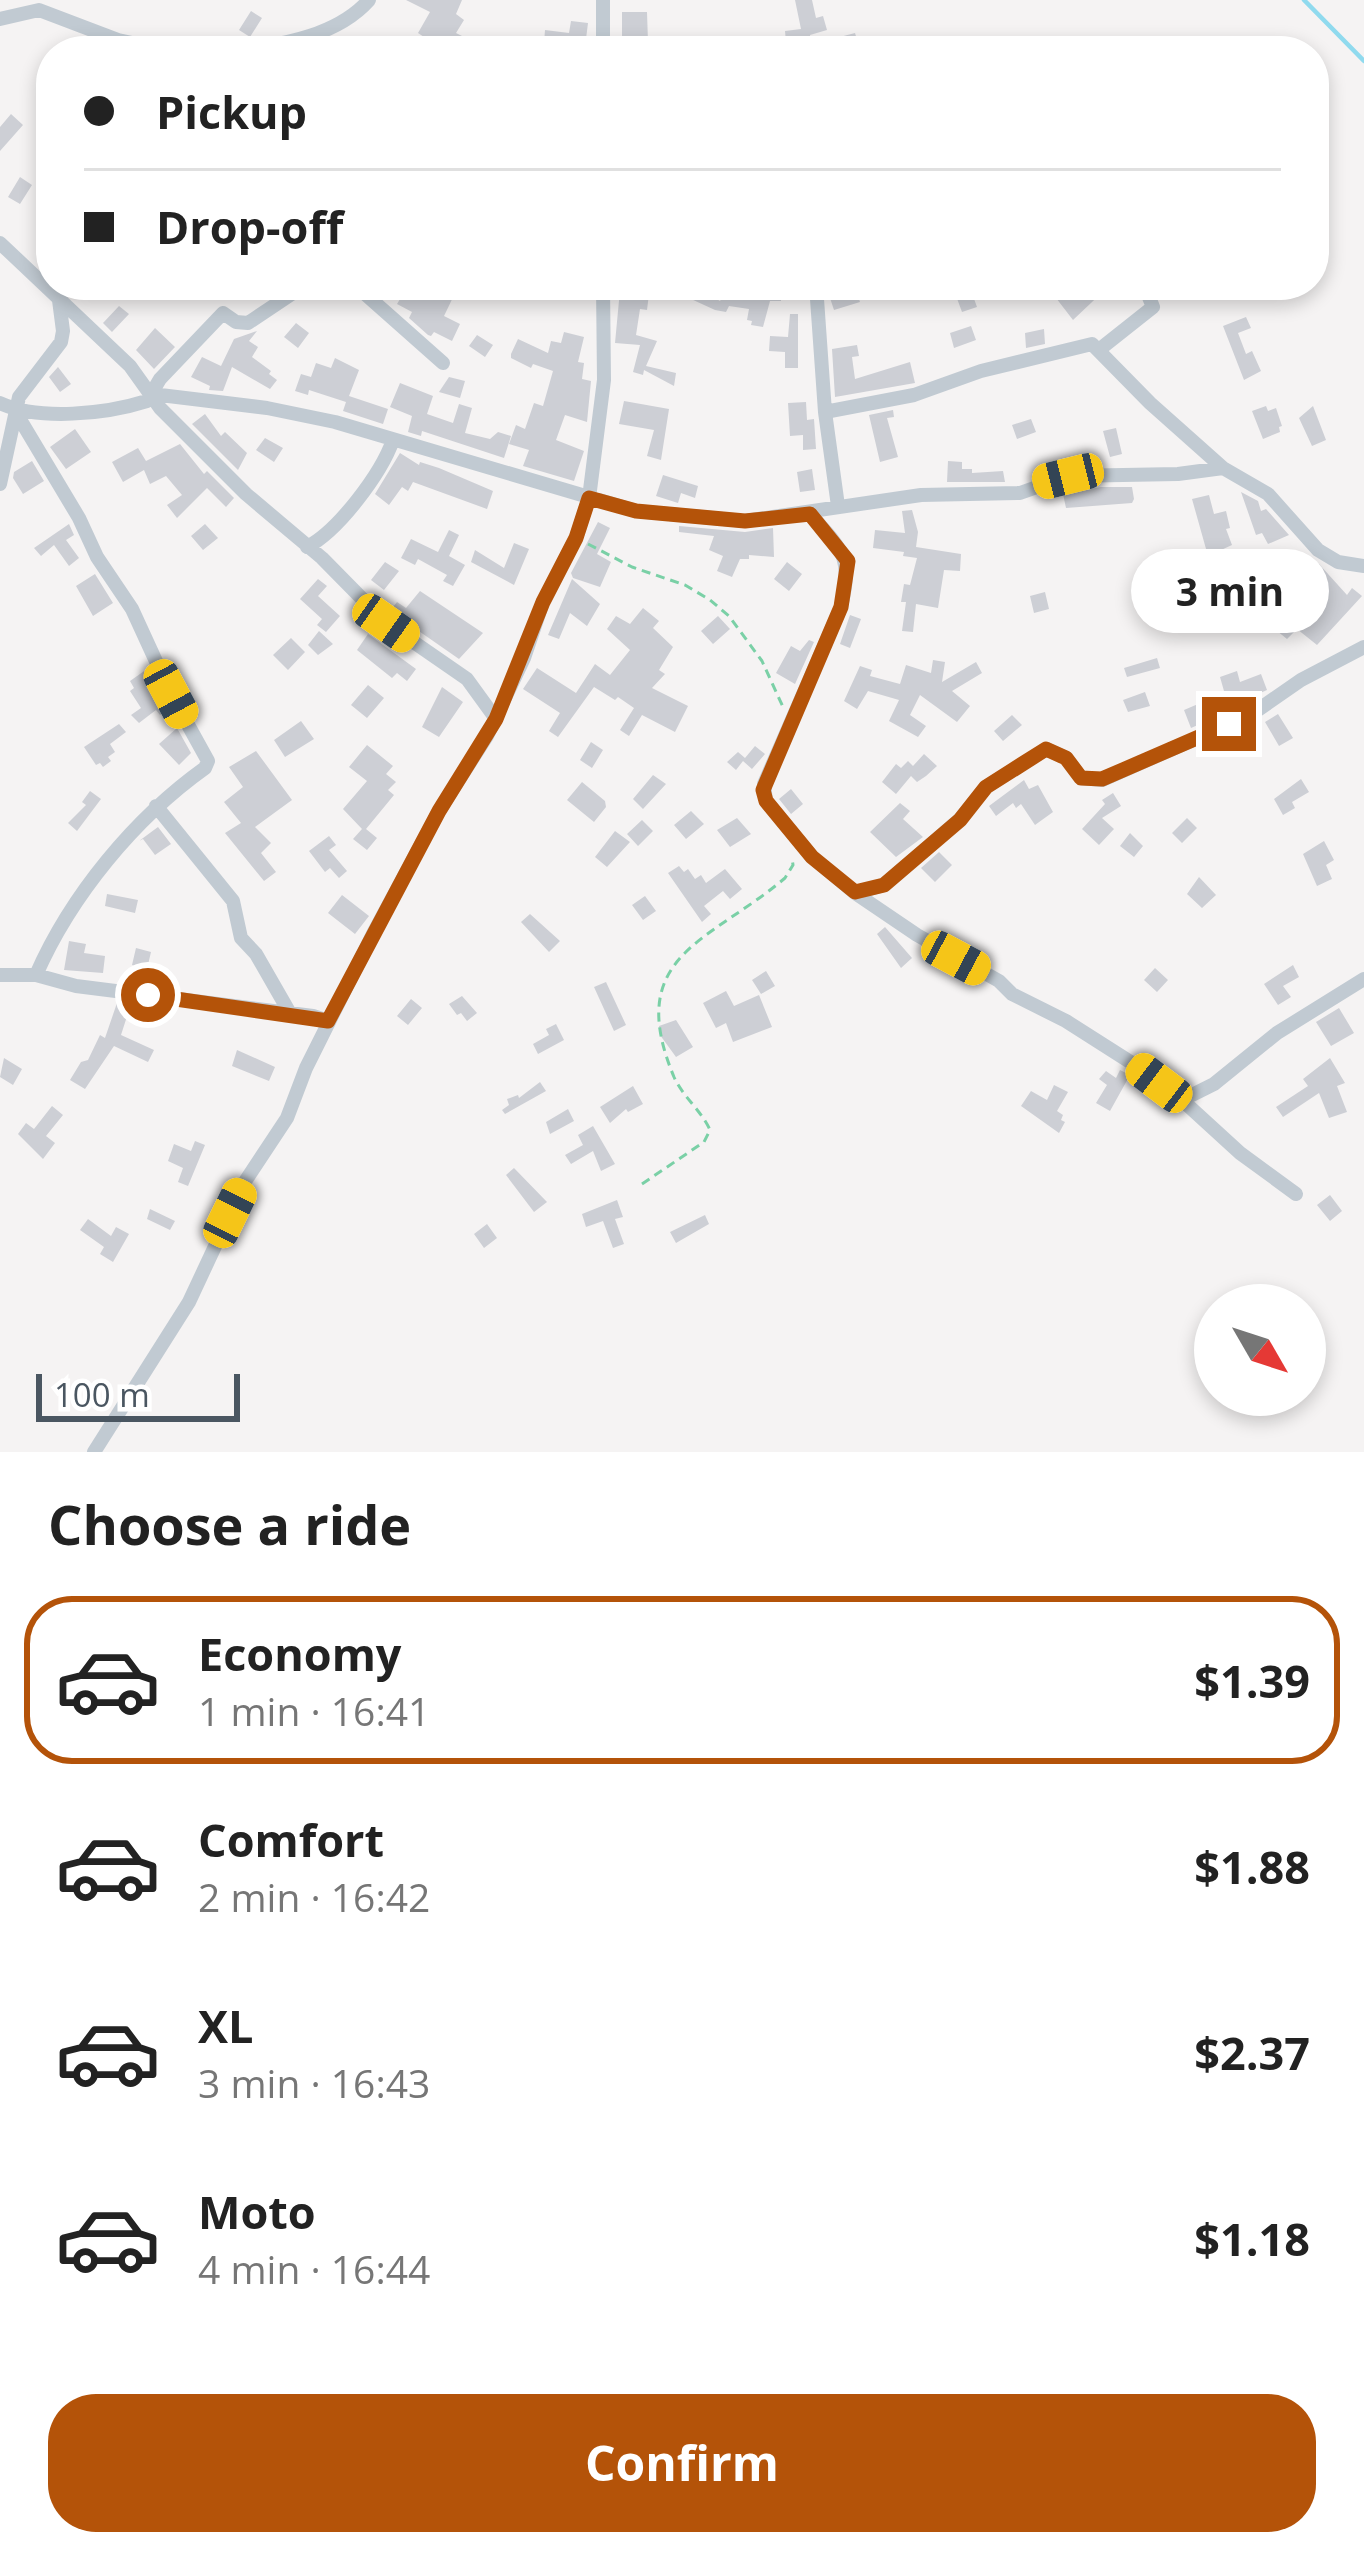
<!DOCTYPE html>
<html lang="en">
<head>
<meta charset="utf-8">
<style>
  :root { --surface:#fff; --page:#f2f2f2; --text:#222; --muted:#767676; --line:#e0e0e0; --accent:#b45309 }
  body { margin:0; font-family:"Open Sans",sans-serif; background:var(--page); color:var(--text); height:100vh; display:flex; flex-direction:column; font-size:45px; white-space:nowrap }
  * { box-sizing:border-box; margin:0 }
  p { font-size:39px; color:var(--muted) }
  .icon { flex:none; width:66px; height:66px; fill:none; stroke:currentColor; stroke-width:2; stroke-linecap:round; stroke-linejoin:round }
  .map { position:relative; height:1452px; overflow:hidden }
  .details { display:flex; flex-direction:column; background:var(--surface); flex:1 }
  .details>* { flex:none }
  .top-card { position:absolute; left:36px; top:36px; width:1293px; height:264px; border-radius:48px; box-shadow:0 6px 18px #0003; display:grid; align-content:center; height:264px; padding:0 48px; background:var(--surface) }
  .needle { width:78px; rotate:129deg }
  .fabs { position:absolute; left:1194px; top:1284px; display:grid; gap:24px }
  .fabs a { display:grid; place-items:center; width:132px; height:132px; border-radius:50%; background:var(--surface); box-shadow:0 6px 18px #0003; font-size:60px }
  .scale { position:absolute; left:36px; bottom:30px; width:204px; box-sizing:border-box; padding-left:12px; border:6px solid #4a5661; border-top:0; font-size:33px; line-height:42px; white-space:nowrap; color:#4a5661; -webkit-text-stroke:9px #fff; paint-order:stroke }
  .end { position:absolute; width:54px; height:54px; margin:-27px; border:15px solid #b45309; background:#fff; box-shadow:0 0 0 6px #fff }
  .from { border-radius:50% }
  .bubble { position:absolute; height:84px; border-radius:42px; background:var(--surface); box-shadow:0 6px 18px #0003; font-size:39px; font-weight:700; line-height:84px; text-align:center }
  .car { position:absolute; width:36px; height:72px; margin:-36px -18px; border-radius:15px; box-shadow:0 0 9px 3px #0007; background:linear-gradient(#f5c518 24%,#345 0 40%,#f5c518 0 76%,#345 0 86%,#f5c518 0) }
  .top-card b { display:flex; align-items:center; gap:42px; height:114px; font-size:45px }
  .top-card b+b { border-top:3px solid var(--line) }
  .top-card i { width:30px; height:30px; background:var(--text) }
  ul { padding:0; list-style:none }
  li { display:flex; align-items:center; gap:36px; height:168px; margin:0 24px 18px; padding:0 24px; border:6px solid transparent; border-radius:48px }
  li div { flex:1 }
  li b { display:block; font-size:45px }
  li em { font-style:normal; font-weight:700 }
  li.current { border-color:var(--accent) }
  li>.icon { width:108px; height:108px; stroke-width:1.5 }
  h2 { padding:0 48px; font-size:54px; line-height:144px }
  .action { display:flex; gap:24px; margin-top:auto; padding:24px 48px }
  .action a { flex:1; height:138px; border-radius:48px; background:var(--accent); color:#fff; font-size:48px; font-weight:700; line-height:138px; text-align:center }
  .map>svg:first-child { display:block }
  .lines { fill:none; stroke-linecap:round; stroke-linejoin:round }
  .stream { stroke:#90daee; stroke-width:4.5 }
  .building { fill:#cdcfd5 }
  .path { stroke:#7ad0a6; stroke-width:3; stroke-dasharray:9 6; stroke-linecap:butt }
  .street { stroke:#c1cad2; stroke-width:14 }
  .route { stroke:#b45309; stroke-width:15 }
</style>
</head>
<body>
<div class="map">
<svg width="1364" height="1452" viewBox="0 0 1364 1452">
  <rect width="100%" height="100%" fill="#f5f3f3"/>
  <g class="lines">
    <path class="stream" d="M1304 0 1364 61"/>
  </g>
  <path class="building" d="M406 0H462L456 14 464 20 456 33 476 43 472 51H414L424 37 418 33 430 12Z
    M795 0H812L816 18 823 16 827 30 810 35 812 51H793L792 41 786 42 785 31 801 29Z
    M251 11 262 18 250 37 239 30Z
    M622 12H647L648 42H622Z
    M571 21 588 23 585 47 544 43 545 30 569 33Z
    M855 33 859 46 840 51 836 38Z
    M11 114 23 125 0 151V127Z
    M20 177 32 185 20 204 8 197Z
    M384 285H493L481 299 458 287 444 316 460 324 452 341 434 332 431 336 428 335 409 318 412 312 397 304 403 294Z
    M646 285 703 287 702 291 720 301 731 285 781 286V301H770L763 327 751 325 752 321 747 320 749 309 729 306 726 312 715 310 691 299 646 291Z
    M952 285H969L977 307 962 312Z
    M1046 285H1074L1079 291 1085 285H1110L1073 320Z
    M620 290 649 294 647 310 640 309 636 335 657 341 646 366 676 373 674 386 644 370 643 375 633 372 640 345 615 343Z
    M856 290 860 302 834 310 830 298Z
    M119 306 129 314 112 332 103 323Z
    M790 314H798V368H785V352L769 351 770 336 788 337Z
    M1246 317 1251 328 1238 333 1246 354 1252 351 1261 371 1244 380 1223 326Z
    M296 323 309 333 298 348 284 337Z
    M971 326 976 340 954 348 950 333Z
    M155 328 175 347 154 369 136 350Z
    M1044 329 1045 344 1026 348 1025 333Z
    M257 331 249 341 258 347 252 357 271 371 269 374 277 380 270 389 232 367 223 391 209 390 210 386 191 377 202 357 221 366 234 339Z
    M564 332 584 337 578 362 584 363 582 379 591 381 587 422 565 415 556 440 584 451 574 481 523 466 529 450 509 444 516 425 525 429 534 403 543 406 553 371 533 364 531 368 511 358V354L518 339 548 353 551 341 561 343Z
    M477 335 493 345 485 357 469 346Z
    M857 345 859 356 852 357 855 379 910 362 915 383 835 397 832 349Z
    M335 358 359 370 349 396 388 409 383 424 343 411 346 402 309 390 308 395 295 391 301 374 311 377 316 363 331 368Z
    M58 367 71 384 60 392 49 377Z
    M449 377 465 381 460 398 439 392Z
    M400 383 433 396 427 414 453 423 459 404 472 408 465 433 490 439 498 432 511 436 504 458 422 431 421 436 408 432 412 416 390 407Z
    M624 401 669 409 661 460 647 456 654 430 619 424Z
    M806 402 807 420 814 419 816 449 803 450V435L790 436 788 403Z
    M1266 406 1268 411 1276 408 1282 426 1279 427 1280 432 1263 439 1252 411Z
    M1313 406 1326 440 1312 446 1299 418Z
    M893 410 894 417 887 418 898 457 880 462 869 415Z
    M205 414 221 436 225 432 247 453 238 470 192 424Z
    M1031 419 1036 432 1017 439 1012 425Z
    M1116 428 1122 454 1110 457 1103 431Z
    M75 429 91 452 66 469 50 447Z
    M265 438 283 448 274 462 256 450Z
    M180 444 204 474 207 471 234 498 226 507 207 488 177 518 167 505 182 495 166 476 150 484 144 470 123 482 112 462 138 448 146 461Z
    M400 453 419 465 420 462 439 468 493 491 487 509 413 482 408 491 402 487 389 505 375 494Z
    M32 461 44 481 23 494 13 478 14 472Z
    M948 461 962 462V469H972V473L1003 471 1005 482H947Z
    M812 469 815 490 800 492 797 472Z
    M663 475 698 486 695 498 681 493 678 503 656 496Z
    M1101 487H1132L1134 499 1132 503 1066 508 1063 494Z
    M1241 492 1258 501 1261 511 1266 509 1289 535 1268 544 1262 533 1256 535Z
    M1209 495 1214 514 1226 511 1230 528 1226 529 1232 545 1208 556 1192 499Z
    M912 510 918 532 916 547 961 554 960 571 944 570 938 608 916 604 913 632 902 631 906 602H901L904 584 910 585 917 558 903 556 904 552 873 548 875 530 905 533 902 511Z
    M598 522 610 528 597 554 611 562 600 587 573 578 571 573Z
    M69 524 74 535 66 540 79 558 69 566 54 545 41 556 34 548Z
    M205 524 218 538 203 550 191 536Z
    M679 526 745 532 773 528 774 557 749 555V559H740L732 577 717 571 723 556 709 550 714 536 679 532Z
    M449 530 459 535 449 556 465 565 453 586 443 581 447 575 418 559 415 565 401 558 411 539 438 552Z
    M514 543 529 549 514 585 471 562 475 550 504 568Z
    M385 562 399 571 384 590 371 580Z
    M787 562 802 574 789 591 774 579Z
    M1319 564 1347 595 1352 588 1362 596 1317 645 1297 629 1287 639 1266 622 1287 602 1293 608 1319 578 1313 570Z
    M95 574 113 603 93 616 76 586Z
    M318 579 327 586 318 596 340 616 326 632 317 625 322 619 300 599Z
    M572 579 600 604 587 626 570 613 559 639 548 635Z
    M420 591 483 633 459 659 390 611 397 602 406 608Z
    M1045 592 1049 609 1034 613 1030 596Z
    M643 608 659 621 653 628 673 647 659 670 665 674 652 688 688 706 675 732 642 715 629 736 620 730 634 708 618 697 615 700 594 687 558 737 549 731 560 713 523 689 537 668 576 693 595 664 610 675 630 650 607 629 616 616 630 624Z
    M850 615 861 619 850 648 840 644Z
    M718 616 730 629 713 644 701 631Z
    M319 631 333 644 318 655 308 645Z
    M368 634 416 669 407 681 397 673 392 678 357 650Z
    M291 638 305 652 288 670 273 655Z
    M809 640 814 642 795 684 776 673 791 646 800 651Z
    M1157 658 1160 668 1127 677 1124 668Z
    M933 660 945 662 942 682 976 662 982 673 952 691 970 706 957 722 920 695 910 715 926 726 918 737 889 721 899 700 868 691 857 709 844 701 860 666 872 670 870 676 900 684 906 665 931 673Z
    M147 669 167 710 160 715 156 710 139 723 131 715 141 708 130 691 134 688 130 681Z
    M1237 671 1240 682 1261 674 1267 690 1249 698 1247 692 1226 698 1220 677Z
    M368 685 384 698 367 718 351 705Z
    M442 687 463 702 439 737 422 727Z
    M1145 692 1150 706 1128 712 1123 700Z
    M1224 693 1230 711 1191 728 1184 710Z
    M1278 714 1293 738 1279 746 1265 722Z
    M1012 715 1022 725 1003 741 994 731Z
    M301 721 314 739 285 757 274 740Z
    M119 724 126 732 110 744 115 752 108 757 111 761 103 767 100 763 96 765 84 747Z
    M177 728 191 753 179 765 159 744Z
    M591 742 603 750 592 768 580 760Z
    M367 745 393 766 386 774 396 782 388 790 394 795 366 829 377 838 367 850 353 839 362 829 343 809 367 781 349 767Z
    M755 746 765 754 752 769 743 761 736 770 727 762 738 752 745 758Z
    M256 751 292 800 255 827 271 843 261 853 276 872 264 881 225 833 241 823 224 802 243 787 229 767Z
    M924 754 937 766 926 776 917 782 911 776 896 794 882 782 896 764 901 768 908 761 913 766Z
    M653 775 666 784 643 809 633 799Z
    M1301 779 1309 792 1292 802 1295 808 1283 815 1274 799Z
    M1024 780 1029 789 1038 785 1053 812 1035 825 1021 804 1016 808 1013 803 996 816 989 806Z
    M582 782 605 801 606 807 594 822 567 800Z
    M791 789 803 804 791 814 779 799Z
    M90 791 101 799 77 831 68 823 86 805 82 802Z
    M1113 793 1121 806 1102 818 1114 829 1099 845 1082 829 1105 804 1102 800Z
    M900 803 910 811 903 819 923 837 896 857 870 832Z
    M691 811 704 824 686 839 674 825Z
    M737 818 751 834 730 847 717 830Z
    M1187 818 1197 828 1182 843 1172 833Z
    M642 820 653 831 638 846 627 834Z
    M158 827 171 844 155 855 143 839 139 841Z
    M615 831 630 842 607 867 595 857Z
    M1130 833 1143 846 1134 857 1120 846Z
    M329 836 336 845 329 850 347 871 339 878 330 868 325 872 309 851Z
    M1324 841 1334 860 1326 865 1332 879 1317 886 1303 854Z
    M939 852 952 865 935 882 921 868Z
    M679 866 684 872 688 869 695 879 701 875 706 883 725 869 742 889 730 899 723 891 704 906 711 914 702 922 668 873Z
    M1199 877 1216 895 1202 908 1187 894Z
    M107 894 138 900 135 913 105 906Z
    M342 895 369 916 355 934 328 913Z
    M645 896 656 911 643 920 632 905Z
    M530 914 560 941 549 952 521 922Z
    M885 927 912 958 901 968 877 934Z
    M69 941 86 944 84 953 105 956 103 973 64 970Z
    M136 948 151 952 147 969 132 965Z
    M1293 965 1299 977 1283 986 1291 997 1278 1005 1264 984Z
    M1155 968 1168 980 1157 992 1144 980Z
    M766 971 775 986 761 994 752 980Z
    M606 982 626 1025 614 1031 594 987Z
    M726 991 734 1006 759 995 772 1027 733 1042 726 1023 716 1028 703 1003Z
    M462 996 477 1013 467 1021 461 1013 457 1015 449 1004Z
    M411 999 422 1008 408 1025 397 1016Z
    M117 1003 130 1007 121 1035 154 1050 148 1062 114 1046 85 1089 70 1080 81 1062 88 1060 100 1035 105 1038Z
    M1339 1008 1354 1033 1331 1046 1316 1022Z
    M676 1020 693 1047 676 1057 660 1035 659 1026Z
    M556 1024 564 1040 538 1054 533 1044 549 1035 546 1029Z
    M237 1050 275 1067 269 1081 232 1066Z
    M4 1058 22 1069 13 1085 0 1077Z
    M1330 1058 1345 1083 1337 1086 1347 1112 1329 1118 1319 1093 1283 1117 1276 1107 1308 1086 1303 1079Z
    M1120 1070 1130 1075 1110 1111 1096 1103 1107 1085 1099 1079 1106 1071 1116 1078Z
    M540 1082 546 1091 505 1114 502 1110 509 1105 507 1099 518 1095 519 1098Z
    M1054 1085 1068 1092 1057 1111 1063 1115 1061 1120 1065 1122 1059 1133 1021 1106 1031 1091 1047 1100Z
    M633 1086 643 1104 628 1112 626 1109 610 1123 600 1107Z
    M52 1106 63 1115 46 1136 55 1143 43 1159 18 1134 26 1123 34 1129Z
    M568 1109 574 1121 550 1134 546 1122Z
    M593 1126 615 1164 601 1171 593 1151 571 1164 565 1155 583 1145 578 1135Z
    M195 1141 205 1145 188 1186 178 1182 183 1168 168 1161 174 1144 191 1151Z
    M514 1168 547 1202 534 1212 506 1175Z
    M1330 1195 1342 1211 1330 1221 1317 1205Z
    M617 1200 623 1217 615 1219 624 1244 613 1248 603 1221 586 1227 582 1214Z
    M150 1209 175 1221 170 1230 147 1219Z
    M705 1215 709 1224 676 1243 670 1232Z
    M88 1219 111 1236 116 1227 129 1234 113 1262 100 1254 104 1247 80 1230Z
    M487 1224 497 1238 484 1248 474 1234Z"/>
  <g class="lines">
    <path class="path" d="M588 544 632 567 685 585 710 600 729 616 762 661 783 707
      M642 1184 704 1142 710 1130C701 1110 683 1097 674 1077 623 955 710 942 785 878L793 865 792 858"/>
    <path class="street" d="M603 0V51
      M0 19 39 10 118 40 170 51
      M240 51C285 44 338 35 369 0
      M0 243 130 366 160 408 246 494 322 558 386 623 467 679 496 719
      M355 285 443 363
      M816 285 825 412 838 506
      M1100 349 1153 307 1144 285
      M152 394 267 408 335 422 636 511 745 521 921 495 1020 493 1068 476 1178 474 1223 468
      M0 403C39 421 106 414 147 401L160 379 223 313 236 322 248 323 305 285
      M15 411 79 518 97 557 132 609 171 694 208 761 205 768C135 818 71 895 36 975
      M825 412 914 395 981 371 1092 344 1150 403 1223 468 1268 494 1318 550 1338 562 1364 566
      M0 484 19 397 61 342 63 331 59 300
      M810 514C843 551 853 557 841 607L764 784 766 801 812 857 855 893 917 935 999 981 1012 994 1066 1021 1135 1065 1182 1100 1240 1153 1296 1194
      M307 547C338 531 381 474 393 440
      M156 806 233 901 241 938 256 954 291 1015
      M855 893 884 885 960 819 986 787 1046 749 1066 758 1081 778 1102 780 1252 714 1301 680 1364 647
      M0 975H36L76 986 313 1016 328 1021
      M1182 1100 1214 1084 1277 1033 1364 979
      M94 1452 189 1302 246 1180 287 1118 306 1068 375 930 439 811 487 736 524 658 543 602 576 538 589 498 604 380 603 285"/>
  </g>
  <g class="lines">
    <path class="route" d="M148 995 328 1021 439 811 496 719 543 602 576 538 589 498 636 511 745 521 810 514 848 561 841 607 763 790 766 801 812 857 855 892 884 885 960 820 986 787 1046 749 1066 758 1081 778 1102 779 1229 724"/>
  </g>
</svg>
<div class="fabs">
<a><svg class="needle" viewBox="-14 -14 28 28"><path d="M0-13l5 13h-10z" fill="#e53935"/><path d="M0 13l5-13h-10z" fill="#767676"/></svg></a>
</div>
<div class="scale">100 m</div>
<i class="end from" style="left:148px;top:995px"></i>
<i class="end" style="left:1229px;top:724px"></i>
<div class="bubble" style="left:1131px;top:549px;width:198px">3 min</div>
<i class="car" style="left:1068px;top:476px;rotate:256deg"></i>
<i class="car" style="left:386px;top:623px;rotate:125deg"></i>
<i class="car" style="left:171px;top:694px;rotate:152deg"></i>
<i class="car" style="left:956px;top:958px;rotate:118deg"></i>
<i class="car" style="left:1159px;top:1083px;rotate:307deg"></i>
<i class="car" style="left:230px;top:1213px;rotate:26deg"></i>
<div class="top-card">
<b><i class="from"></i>Pickup</b>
<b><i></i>Drop-off</b>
</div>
</div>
<section class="details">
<h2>Choose a ride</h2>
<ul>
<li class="current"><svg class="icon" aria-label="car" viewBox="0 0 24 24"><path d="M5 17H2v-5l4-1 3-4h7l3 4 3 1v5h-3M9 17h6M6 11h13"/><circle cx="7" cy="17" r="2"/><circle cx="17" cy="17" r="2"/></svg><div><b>Economy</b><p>1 min · 16:41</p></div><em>$1.39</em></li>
<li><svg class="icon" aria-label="car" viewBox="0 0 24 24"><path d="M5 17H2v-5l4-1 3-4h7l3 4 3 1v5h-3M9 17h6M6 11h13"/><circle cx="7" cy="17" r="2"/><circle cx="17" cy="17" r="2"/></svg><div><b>Comfort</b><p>2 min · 16:42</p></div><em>$1.88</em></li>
<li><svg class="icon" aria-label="car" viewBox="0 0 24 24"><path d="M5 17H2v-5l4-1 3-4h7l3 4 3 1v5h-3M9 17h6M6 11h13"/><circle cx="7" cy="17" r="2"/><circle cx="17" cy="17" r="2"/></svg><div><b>XL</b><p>3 min · 16:43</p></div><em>$2.37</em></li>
<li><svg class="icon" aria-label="car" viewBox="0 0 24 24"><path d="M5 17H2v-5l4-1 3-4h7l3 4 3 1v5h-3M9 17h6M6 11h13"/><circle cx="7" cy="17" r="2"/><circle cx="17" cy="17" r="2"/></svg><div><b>Moto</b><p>4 min · 16:44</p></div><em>$1.18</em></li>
</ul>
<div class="action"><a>Confirm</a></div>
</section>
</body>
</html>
